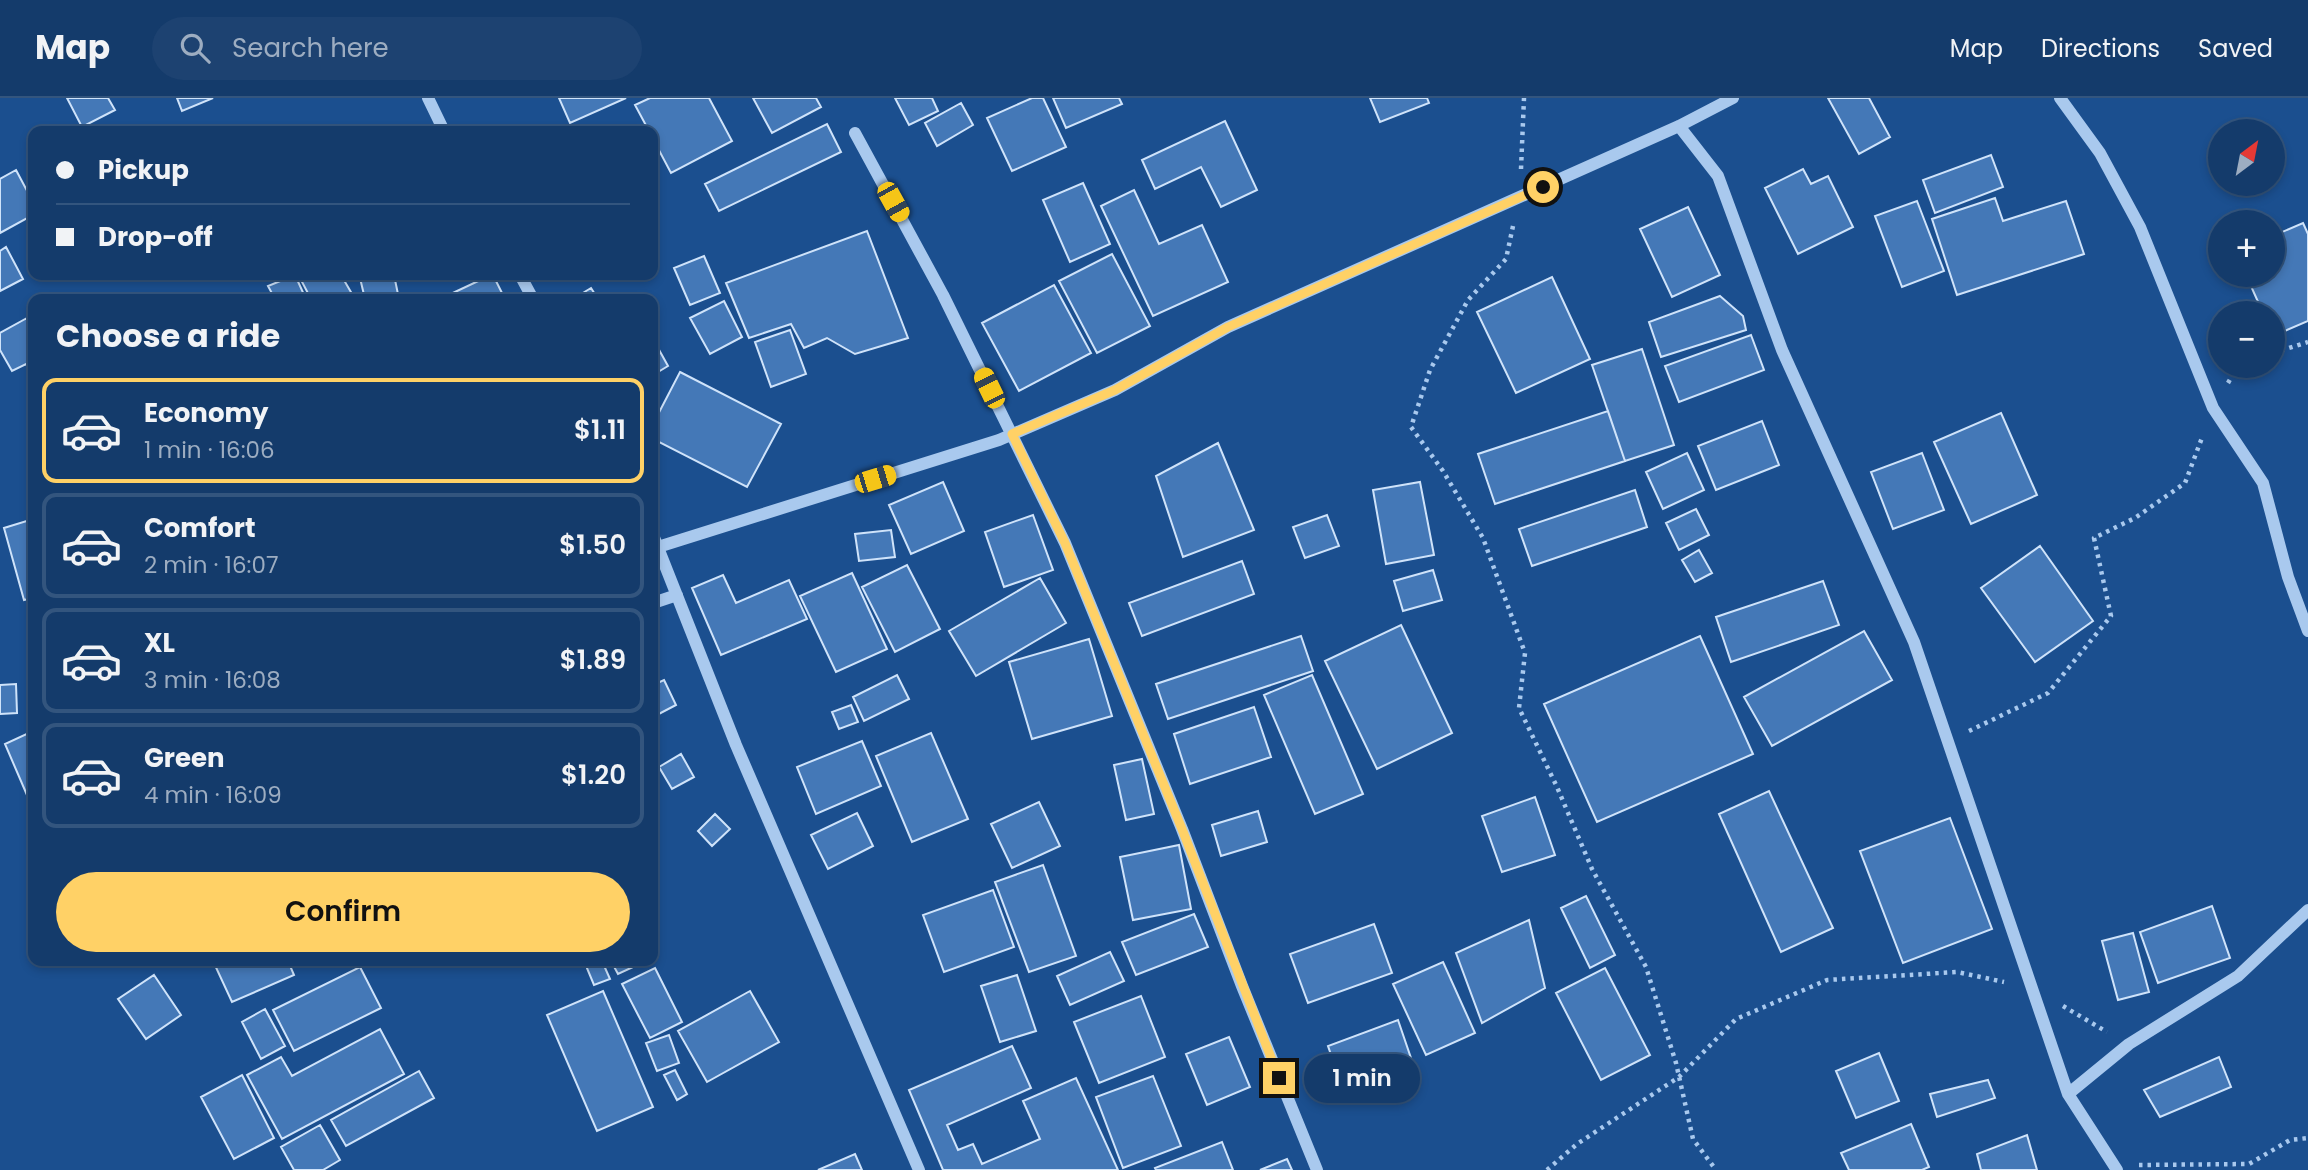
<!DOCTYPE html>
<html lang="en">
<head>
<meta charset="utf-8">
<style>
  :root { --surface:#143b6b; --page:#1d4271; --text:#f1f3f6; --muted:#9dadc1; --line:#33557e; --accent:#ffd166 }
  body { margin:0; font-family:Poppins,sans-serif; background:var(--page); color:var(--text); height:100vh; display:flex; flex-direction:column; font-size:26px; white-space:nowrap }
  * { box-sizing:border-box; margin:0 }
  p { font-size:23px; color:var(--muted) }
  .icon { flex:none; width:38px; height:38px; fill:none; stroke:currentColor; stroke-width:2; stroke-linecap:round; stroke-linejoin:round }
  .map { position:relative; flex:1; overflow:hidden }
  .sheet { position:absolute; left:28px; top:196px; width:630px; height:672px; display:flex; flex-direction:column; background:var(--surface); border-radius:14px; box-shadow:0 4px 10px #0003,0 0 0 2px var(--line) }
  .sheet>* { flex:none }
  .hud { position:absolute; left:28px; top:28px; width:630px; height:154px; border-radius:14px; box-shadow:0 4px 10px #0003,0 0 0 2px var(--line); display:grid; align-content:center; height:154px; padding:0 28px; background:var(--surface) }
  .needle { width:46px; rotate:32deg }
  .controls { position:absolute; left:2208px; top:21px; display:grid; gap:14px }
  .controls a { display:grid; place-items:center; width:77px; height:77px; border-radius:50%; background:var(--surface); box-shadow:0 4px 10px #0003,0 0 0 2px var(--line); font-size:35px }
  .end { position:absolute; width:32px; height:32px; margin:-16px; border:9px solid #ffd166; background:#111; box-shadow:0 0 0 4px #111 }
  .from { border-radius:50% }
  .bubble { position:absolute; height:49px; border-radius:24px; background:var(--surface); box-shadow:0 4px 10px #0003,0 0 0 2px var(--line); font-size:23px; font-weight:600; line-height:49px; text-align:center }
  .car { position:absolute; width:21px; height:42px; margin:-21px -10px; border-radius:9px; box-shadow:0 0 5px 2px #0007; background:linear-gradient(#f5c518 24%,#345 0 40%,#f5c518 0 76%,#345 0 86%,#f5c518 0) }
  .hud b { display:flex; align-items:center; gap:24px; height:66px; font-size:26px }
  .hud b+b { border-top:2px solid var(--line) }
  .hud i { width:18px; height:18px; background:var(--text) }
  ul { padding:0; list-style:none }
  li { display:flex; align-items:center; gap:21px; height:105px; margin:0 14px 10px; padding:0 14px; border:4px solid var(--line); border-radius:14px }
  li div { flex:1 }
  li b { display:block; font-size:26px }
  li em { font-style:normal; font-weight:600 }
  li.current { border-color:var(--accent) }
  li>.icon { width:63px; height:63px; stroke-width:1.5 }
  h2 { padding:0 28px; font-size:32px; line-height:84px }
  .button { display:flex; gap:14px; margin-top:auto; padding:14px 28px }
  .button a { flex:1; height:80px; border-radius:42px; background:var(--accent); color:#111; font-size:28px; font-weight:600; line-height:80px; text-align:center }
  header { display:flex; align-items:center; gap:42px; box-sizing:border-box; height:98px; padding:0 35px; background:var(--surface); border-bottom:2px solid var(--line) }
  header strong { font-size:33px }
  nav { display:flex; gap:38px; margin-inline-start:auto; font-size:24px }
  .search { width:490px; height:63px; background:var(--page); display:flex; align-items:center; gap:18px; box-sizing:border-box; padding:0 24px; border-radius:38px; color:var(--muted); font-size:26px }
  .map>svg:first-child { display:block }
  .building { fill:#4478b7; stroke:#cfe3fa; stroke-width:2 }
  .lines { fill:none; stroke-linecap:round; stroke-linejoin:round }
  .path { stroke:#a9c9ee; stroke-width:4.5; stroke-dasharray:3.5 5; stroke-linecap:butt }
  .minor { stroke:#a9c9ee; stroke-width:12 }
  .route { stroke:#ffd166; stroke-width:9 }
</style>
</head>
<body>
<header>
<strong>Map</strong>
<div class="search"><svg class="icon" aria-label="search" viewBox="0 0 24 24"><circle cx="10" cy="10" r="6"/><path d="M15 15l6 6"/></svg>Search here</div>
<nav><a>Map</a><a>Directions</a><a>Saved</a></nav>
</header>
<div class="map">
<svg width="2308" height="1072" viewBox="0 0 2308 1072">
  <rect width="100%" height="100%" fill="#1b4f8f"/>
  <path class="building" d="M67 0H108L115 12 82 29Z
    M177 0H213L182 13Z
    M559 0H626L570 25Z
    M650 0H709L732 43 671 75 653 41V33H649L635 7Z
    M753 0H816L821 9 772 35Z
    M895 0H932L938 13 909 27Z
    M1032 0H1043L1066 49 1012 73 987 20Z
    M1053 0H1119L1122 6 1066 30Z
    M1370 0H1427L1429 5 1380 24Z
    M1828 0H1869L1890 39 1859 56Z
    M961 5 973 27 937 48 925 25Z
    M1225 23 1257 92 1221 109 1201 69 1155 91 1142 62Z
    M827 26 841 54 719 113 705 86Z
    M1991 57 2003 89 1935 115 1923 82Z
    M1803 71 1811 86 1828 78 1853 129 1798 156 1765 90Z
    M16 72 33 104V117L0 135V81Z
    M1083 85 1110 146 1070 164 1043 102Z
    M1134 92 1159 146 1202 127 1228 184 1153 218 1101 108Z
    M1995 100 2003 123 2066 103 2084 156 1957 197 1932 121Z
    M1917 103 1944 173 1902 189 1875 118Z
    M1688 109 1720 177 1672 199 1640 131Z
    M2303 125 2308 136V223L2273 238V215H2263L2246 177H2273V138Z
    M867 133 908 240 855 256 827 240 804 250 791 226 749 240 726 185Z
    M6 149 23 181 0 193V153Z
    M1112 156 1150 228 1097 255 1059 183Z
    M704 158 720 195 690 207 674 170Z
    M295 177 306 201H275L268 188Z
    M310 177H341L355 201H311L301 182Z
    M379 177H394L399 201H365L360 180Z
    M491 177H493L505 201H440Z
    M1552 179 1590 261 1516 295 1477 214Z
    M1054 187 1091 255 1019 293 982 225Z
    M591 190 598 201H573Z
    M1720 198 1743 218 1746 232 1661 259 1649 224Z
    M724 203 742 239 710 256 690 220Z
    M27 220 33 231V279L26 266 12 273 0 252V235Z
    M790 232 806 276 771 289 755 244Z
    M1751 237 1764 272 1679 304 1665 268Z
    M653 241 668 268 653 277Z
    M1642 251 1674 347 1625 363 1592 267Z
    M680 274 781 326 747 389 653 341V326Z
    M1608 313 1625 363 1495 406 1478 356Z
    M2001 315 2037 397 1971 426 1934 344Z
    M1762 323 1779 367 1716 392 1698 348Z
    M1218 345 1254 432 1183 459 1156 378Z
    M1687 355 1704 392 1663 411 1646 374Z
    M1922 355 1944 412 1893 431 1871 374Z
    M943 384 964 433 911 456 889 407Z
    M1420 384 1434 457 1386 466 1373 392Z
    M1635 392 1647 429 1532 468 1519 431Z
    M1696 411 1709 437 1679 452 1666 425Z
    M1033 417 1053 472 1004 489 985 434Z
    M1327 417 1339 448 1305 460 1293 429Z
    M33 421V500L24 502 4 430Z
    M891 432 895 459 859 463 855 436Z
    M2040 448 2093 523 2035 564 1981 490Z
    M1699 452 1712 475 1695 484 1682 462Z
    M1242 463 1254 496 1142 538 1129 505Z
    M907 467 940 531 895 554 862 489Z
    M1433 472 1442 502 1403 513 1394 483Z
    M852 475 887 551 836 574 800 498Z
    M723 477 736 505 789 482 807 521 721 557 692 490Z
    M1040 480 1066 525 976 578 949 533Z
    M1823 483 1839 527 1731 564 1716 519Z
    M1401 527 1452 635 1377 671 1325 563Z
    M1864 533 1892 582 1772 648 1744 599Z
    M1301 538 1313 573 1168 621 1156 586Z
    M1700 538 1753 656 1597 724 1544 606Z
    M1089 541 1112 618 1032 641 1009 564Z
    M897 577 909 601 864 623 853 599Z
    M1312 577 1363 696 1315 716 1264 597Z
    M664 582 676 607 653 619V587Z
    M16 586 17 615 0 616V587Z
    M851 607 858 624 839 631 832 614Z
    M1254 609 1271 659 1190 686 1174 636Z
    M33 633V711L5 646Z
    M931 635 968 721 912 744 876 658Z
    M862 643 881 688 816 716 797 669Z
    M681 656 694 679 672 691 659 669Z
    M1142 661 1154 716 1126 722 1114 667Z
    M1769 693 1833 830 1781 854 1719 716Z
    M1535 699 1555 757 1502 774 1482 718Z
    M1039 704 1060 748 1012 770 991 726Z
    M1258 713 1267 744 1221 758 1212 727Z
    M857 715 873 748 828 771 811 737Z
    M715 716 730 731 712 748 698 733Z
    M1950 720 1992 831 1903 865 1860 753Z
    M1179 747 1191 811 1133 822 1120 759Z
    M1043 767 1076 858 1029 874 995 784Z
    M993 792 1014 849 944 874 923 817Z
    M1586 798 1615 857 1590 870 1561 810Z
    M2212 808 2230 860 2158 885 2140 834Z
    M1194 816 1208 849 1136 877 1122 844Z
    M1529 822 1545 890 1482 925 1456 855Z
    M1374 826 1392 875 1308 905 1290 856Z
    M2133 835 2149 894 2118 902 2102 843Z
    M1110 854 1124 883 1070 907 1057 878Z
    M213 863H288L294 877 232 904Z
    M584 863H602L610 881 594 887Z
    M611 863H646L618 876Z
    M1443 864 1475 935 1426 957 1393 886Z
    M360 869 381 910 294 953 273 912Z
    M655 870 682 924 650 940 622 886Z
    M1605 870 1650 957 1601 982 1556 895Z
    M154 877 181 917 146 941 118 901Z
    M1017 877 1036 933 1000 944 981 888Z
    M603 893 653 1009 597 1033 547 917Z
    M750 893 779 944 707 984 678 933Z
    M1141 898 1165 959 1099 985 1074 924Z
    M265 911 285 948 261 961 242 924Z
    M1398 922 1413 966 1343 991 1328 948Z
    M380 931 404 976 282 1041 247 977 281 959 292 978Z
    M669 937 679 965 657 973 646 945Z
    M1229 939 1250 989 1207 1007 1186 956Z
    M1012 948 1031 990 947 1027 958 1052 973 1046 982 1066 1040 1041 1023 1003 1076 980 1118 1072H943L909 992Z
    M1879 955 1899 1003 1856 1020 1836 973Z
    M2219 959 2231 989 2160 1019 2144 992Z
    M675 972 687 996 677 1002 664 977Z
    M419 973 434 1000 346 1048 331 1022Z
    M242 977 274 1040 234 1061 201 999Z
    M1153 978 1181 1048 1123 1070 1096 999Z
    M1988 982 1995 1000 1937 1019 1930 996Z
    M1911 1026 1929 1069 1922 1072H1849L1841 1055Z
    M320 1027 340 1062 323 1072H294L281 1049Z
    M2027 1037 2037 1072H1981L1977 1056Z
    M1222 1044 1233 1072H1156L1155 1070Z
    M855 1056 862 1072H818Z
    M1287 1061 1292 1072H1260Z"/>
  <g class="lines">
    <path class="path" d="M1521 71 1524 0
      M1513 128 1506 161 1468 202 1430 272 1411 329 1443 373 1483 440 1525 555 1519 610 1557 689 1592 771 1646 869 1676 965 1693 1041 1716 1072
      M2273 255 2308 244
      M2228 285 2238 268
      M1969 633 2048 595 2111 518 2094 440 2135 420 2185 385 2203 337
      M2063 908 2107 934
      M2139 1067 2249 1066 2290 1042 2308 1040
      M1547 1072 1577 1046 1679 979 1736 921 1827 882 1957 874 2004 884"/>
    <path class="minor" d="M428 0 444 33
      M2060 0 2100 55 2140 129 2213 310 2263 385 2288 479 2308 533
      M1679 28 1718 78 1782 252 1914 544 2068 996 2117 1072
      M855 35 943 197 1065 445 1182 731 1242 888 1317 1072
      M520 177 533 201
      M653 437 736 647 919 1072
      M658 449 999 342 1115 292 1228 229 1679 28 1733 0
      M653 505 677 497
      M2068 996 2129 946 2238 878 2308 812"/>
  </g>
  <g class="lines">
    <path class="route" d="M1279 980 1182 731 1065 445 1012 336 1115 292 1228 229 1543 89"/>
  </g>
</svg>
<div class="controls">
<a><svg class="needle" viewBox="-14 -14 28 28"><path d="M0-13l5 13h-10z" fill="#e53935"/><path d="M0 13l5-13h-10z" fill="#9dadc1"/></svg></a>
<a>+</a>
<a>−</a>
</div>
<i class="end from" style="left:1543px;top:89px"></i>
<i class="end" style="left:1279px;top:980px"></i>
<div class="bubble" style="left:1304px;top:956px;width:116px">1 min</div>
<i class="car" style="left:893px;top:104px;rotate:151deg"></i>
<i class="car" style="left:989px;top:290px;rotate:334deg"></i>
<i class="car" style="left:875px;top:381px;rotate:73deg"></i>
<div class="hud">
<b><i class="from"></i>Pickup</b>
<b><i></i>Drop-off</b>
</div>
<section class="sheet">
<h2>Choose a ride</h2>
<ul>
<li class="current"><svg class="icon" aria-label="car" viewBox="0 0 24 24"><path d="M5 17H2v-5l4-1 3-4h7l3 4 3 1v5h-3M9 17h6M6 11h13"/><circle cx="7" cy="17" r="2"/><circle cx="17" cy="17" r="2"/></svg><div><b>Economy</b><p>1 min · 16:06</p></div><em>$1.11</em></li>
<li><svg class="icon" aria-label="car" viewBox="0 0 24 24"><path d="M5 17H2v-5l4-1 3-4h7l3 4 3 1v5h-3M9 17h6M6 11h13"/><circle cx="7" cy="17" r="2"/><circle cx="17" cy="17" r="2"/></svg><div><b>Comfort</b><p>2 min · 16:07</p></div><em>$1.50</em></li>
<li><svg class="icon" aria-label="car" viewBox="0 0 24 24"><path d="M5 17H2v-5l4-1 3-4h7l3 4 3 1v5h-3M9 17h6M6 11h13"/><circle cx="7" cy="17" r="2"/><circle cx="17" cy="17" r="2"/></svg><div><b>XL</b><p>3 min · 16:08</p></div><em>$1.89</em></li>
<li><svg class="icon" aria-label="car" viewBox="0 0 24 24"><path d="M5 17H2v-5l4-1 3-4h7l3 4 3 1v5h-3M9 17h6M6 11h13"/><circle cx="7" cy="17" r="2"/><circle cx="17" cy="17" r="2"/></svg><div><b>Green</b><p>4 min · 16:09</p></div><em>$1.20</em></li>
</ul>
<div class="button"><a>Confirm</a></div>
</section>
</div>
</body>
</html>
